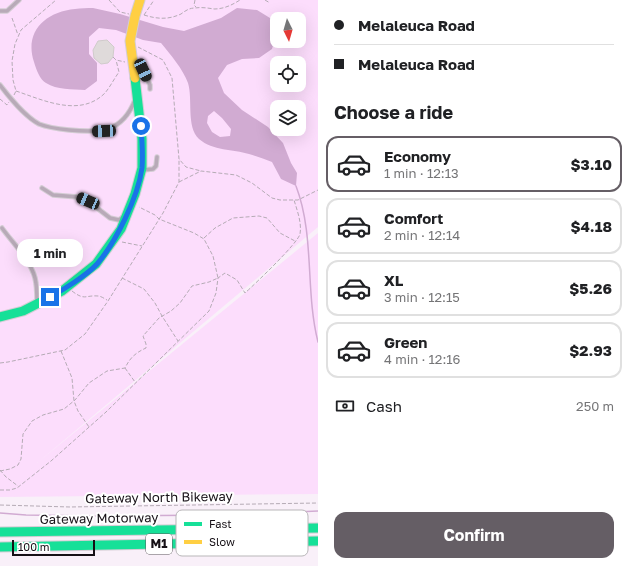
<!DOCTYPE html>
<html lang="en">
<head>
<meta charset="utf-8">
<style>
  :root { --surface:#fff; --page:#f2f2f2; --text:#202124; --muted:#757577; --line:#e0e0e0; --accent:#655e65 }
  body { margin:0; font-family:"Golos Text",sans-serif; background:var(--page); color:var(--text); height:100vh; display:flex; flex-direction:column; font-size:15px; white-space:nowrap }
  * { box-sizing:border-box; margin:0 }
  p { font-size:13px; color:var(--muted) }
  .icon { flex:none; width:22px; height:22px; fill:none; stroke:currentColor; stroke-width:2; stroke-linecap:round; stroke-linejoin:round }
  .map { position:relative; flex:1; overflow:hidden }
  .details { display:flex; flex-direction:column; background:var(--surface); width:312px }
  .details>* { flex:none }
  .top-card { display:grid; align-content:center; height:88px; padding:0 16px; background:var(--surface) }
  .needle { width:26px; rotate:175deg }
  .fabs { position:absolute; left:270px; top:12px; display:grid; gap:8px }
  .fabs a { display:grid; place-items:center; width:36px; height:36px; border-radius:8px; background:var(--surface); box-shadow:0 4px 16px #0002; font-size:20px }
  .scale { position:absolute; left:12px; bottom:10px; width:83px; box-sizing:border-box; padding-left:4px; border:2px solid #161016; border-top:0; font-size:11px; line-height:14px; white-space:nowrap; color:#161016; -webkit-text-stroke:3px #fff; paint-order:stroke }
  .end { position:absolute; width:18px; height:18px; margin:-9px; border:5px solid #1a73e8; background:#fff; box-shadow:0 0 0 2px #fff }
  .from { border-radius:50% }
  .bubble { position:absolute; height:28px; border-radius:12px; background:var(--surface); box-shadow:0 4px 16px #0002; font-size:13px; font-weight:700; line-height:28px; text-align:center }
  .car { position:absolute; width:12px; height:24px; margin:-12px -6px; border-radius:5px; box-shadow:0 0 3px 1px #0007; background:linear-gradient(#222 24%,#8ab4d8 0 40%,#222 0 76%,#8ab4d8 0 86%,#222 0) }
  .top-card b { display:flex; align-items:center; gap:14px; height:38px; font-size:15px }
  .top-card b+b { border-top:1px solid var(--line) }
  .top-card i { width:10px; height:10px; background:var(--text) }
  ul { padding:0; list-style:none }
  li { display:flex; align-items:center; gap:12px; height:56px; margin:0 8px 6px; padding:0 8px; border:2px solid var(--line); border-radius:12px }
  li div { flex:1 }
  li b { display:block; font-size:15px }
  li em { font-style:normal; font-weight:700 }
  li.selected { border-color:var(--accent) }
  li>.icon { width:36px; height:36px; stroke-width:1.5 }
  h2 { padding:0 16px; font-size:18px; line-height:48px }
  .pay { display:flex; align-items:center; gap:10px; height:44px; padding:0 16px; font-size:15px }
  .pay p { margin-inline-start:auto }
  .primary-button { display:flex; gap:8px; margin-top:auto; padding:8px 16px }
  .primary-button a { flex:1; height:46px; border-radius:12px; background:var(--accent); color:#fff; font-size:16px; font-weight:700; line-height:46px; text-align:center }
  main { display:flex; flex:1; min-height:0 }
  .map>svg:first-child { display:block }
  .green { fill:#fcddfc; fill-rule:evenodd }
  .water { fill:#d1abd2; fill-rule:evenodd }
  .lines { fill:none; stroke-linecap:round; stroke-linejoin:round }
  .stream { stroke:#d1abd2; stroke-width:1.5 }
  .building { fill:#dfdada; stroke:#d0cbcb }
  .lane-casing { stroke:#d4cdd4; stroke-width:5.5 }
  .fast-casing { stroke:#d4cdd4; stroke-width:11 }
  .slow-casing { stroke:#d4cdd4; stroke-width:11 }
  .path { stroke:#b5abb5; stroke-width:1; stroke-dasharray:4 2; stroke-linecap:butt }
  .lane { stroke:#b8aab8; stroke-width:3.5 }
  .fast { stroke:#16e098; stroke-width:9 }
  .slow { stroke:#ffcf43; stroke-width:9 }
  .route { stroke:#1a73e8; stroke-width:5 }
  .labels { text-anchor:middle; stroke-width:4; stroke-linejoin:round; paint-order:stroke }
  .shield { fill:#fff; stroke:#5c585c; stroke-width:1 }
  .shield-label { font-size:12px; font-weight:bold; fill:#161016 }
  .street-label { font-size:13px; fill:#161016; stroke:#fff }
  .key { fill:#fff; stroke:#b9b7b9; stroke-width:1 }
  .key-label { font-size:11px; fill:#161016 }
</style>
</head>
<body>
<main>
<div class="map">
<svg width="318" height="566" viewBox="0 0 318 566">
  <rect width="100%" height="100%" fill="#f9f0f9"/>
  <path class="green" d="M0 0H318V227L37 463 318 233V494L0 497ZM277 19H299V41H277ZM277 63H299V85H277ZM277 107H299V129H277Z"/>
  <path class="water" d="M93 8 120 14 163 27 184 31 221 18 237 8 257 10 270 18 277 32 272 49 259 58 242 59 227 65 218 78 224 93 242 110 268 127 283 143 291 163 297 173 296 186 281 179 272 162C264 159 256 156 249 154 233 149 213 151 199 139 186 127 193 99 188 83 183 69 170 54 161 43L143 40 116 30 99 28 89 37V54L97 63V81L85 90C72 89 57 90 46 83 40 80 36 69 34 62 24 32 45 12 75 9 81 8 87 8 93 8ZM214 111 222 118 231 129 230 136 220 137 212 132 207 123 208 116Z"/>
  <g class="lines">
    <path class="stream" d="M296 186C315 236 305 291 318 342
      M0 513 26 515 95 516 223 515 318 511"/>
  </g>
  <path class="building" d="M107 40 114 47 113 57 108 63 101 64 94 58 93 50 98 41Z"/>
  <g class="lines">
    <defs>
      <path id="lane" d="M0 11H7L19 0
        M134 65 143 70 150 85V89
        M0 85C9 97 26 117 39 124 49 128 59 129 69 130 100 133 122 133 135 100
        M143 170 153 169 156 166 157 157
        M42 188 53 195 78 197 88 201 110 218 119 220 123 217
        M2 228C12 242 31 261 35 278 37 286 37 294 37 302"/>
      <path id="fast" d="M0 317 23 311 62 291 96 264 121 229 135 194 142 168V139L135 78
        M0 532 318 528
        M0 547 318 541"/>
      <path id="slow" d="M135 78 130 41 135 16 140 0"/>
    </defs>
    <use href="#lane" class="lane-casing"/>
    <use href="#fast" class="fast-casing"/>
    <use href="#slow" class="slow-casing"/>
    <path class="path" d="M109 0 120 12 129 14
      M195 0 194 5 196 7
      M265 0 270 3
      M144 15C157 19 168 20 181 14 185 11 189 8 195 8 201 7 208 8 214 9 224 9 232 5 240 0
      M144 15 154 0
      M12 18 18 35
      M138 47 163 60 172 78 179 159 186 167 201 171
      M113 57 116 60 125 62
      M16 91C43 100 80 118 105 93 110 87 114 79 119 72L116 60
      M14 95 16 91 13 80 12 61 15 44 21 30 56 0
      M0 99 7 105 9 102
      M179 182 201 171 236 175 252 183 272 198 280 200H298L318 190
      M204 238 215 228 233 218 259 216 267 218 280 233 295 241
      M122 242 142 246
      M122 278 144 289 155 303 162 316 178 341
      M72 291C85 301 85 295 98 296 101 296 105 299 107 300
      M61 351 72 378 74 401 78 411 89 427
      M0 363 8 362 65 350 85 334 108 301 163 213 179 182V159
      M125 368 135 382
      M0 470 6 477 18 486
      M0 471 10 469 18 465 21 459 23 434 32 421 43 415 64 409 75 400 89 383 107 371 125 368C130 358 135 353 146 348V344L143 336 159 318 171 311 180 303 192 286 209 282 218 278 213 256 204 239 194 233 159 219 155 215 139 207
      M0 490H10L17 488 51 461 106 412 209 311 216 293 218 278 225 273 237 280 245 293C255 284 298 243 300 234 302 223 297 210 294 200
      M0 505 70 507 318 503"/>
    <use href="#lane" class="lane"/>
    <use href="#fast" class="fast"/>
    <use href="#slow" class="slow"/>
  </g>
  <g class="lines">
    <path class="route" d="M50 297C63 290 87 275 97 264 116 242 138 197 142 168 143 155 142 139 141 126"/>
  </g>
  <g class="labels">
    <rect class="shield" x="146" y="534" width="26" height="20" rx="3"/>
    <g class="shield-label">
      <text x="159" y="548">M1</text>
    </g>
    <g class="street-label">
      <text transform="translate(159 497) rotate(-1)" y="5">Gateway North Bikeway</text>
      <text transform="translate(99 518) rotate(-1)" y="5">Gateway Motorway</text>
    </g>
  </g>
  <rect x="176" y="510" width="132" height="46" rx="6" class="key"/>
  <rect x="184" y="522" width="18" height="4" fill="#16e098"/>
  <rect x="184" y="540" width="18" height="4" fill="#ffcf43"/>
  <g class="key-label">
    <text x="209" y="528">Fast</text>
    <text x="209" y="546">Slow</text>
  </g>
</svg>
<div class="fabs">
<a><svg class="needle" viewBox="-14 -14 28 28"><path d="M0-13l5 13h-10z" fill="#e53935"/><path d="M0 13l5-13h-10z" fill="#757577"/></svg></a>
<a><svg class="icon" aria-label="locate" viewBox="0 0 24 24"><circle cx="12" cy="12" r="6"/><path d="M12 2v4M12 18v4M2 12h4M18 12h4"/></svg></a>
<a><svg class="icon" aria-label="layers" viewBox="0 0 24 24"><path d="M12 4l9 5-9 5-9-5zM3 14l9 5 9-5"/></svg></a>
</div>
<div class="scale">100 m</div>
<i class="end from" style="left:141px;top:126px"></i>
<i class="end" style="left:50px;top:297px"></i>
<div class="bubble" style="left:17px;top:239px;width:66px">1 min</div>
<i class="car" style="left:143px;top:70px;rotate:155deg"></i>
<i class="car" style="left:104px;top:131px;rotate:268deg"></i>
<i class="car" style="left:88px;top:201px;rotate:293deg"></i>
</div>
<section class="details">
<div class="top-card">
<b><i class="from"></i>Melaleuca Road</b>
<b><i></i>Melaleuca Road</b>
</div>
<h2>Choose a ride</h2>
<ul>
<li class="selected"><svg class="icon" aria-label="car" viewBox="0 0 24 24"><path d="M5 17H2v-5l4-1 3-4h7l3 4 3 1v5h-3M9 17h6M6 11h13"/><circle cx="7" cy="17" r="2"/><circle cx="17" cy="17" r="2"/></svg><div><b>Economy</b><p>1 min · 12:13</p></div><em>$3.10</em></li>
<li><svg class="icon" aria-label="car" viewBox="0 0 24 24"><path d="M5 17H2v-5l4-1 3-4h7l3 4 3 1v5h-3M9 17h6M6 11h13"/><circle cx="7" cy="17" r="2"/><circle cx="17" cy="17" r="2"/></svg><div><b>Comfort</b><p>2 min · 12:14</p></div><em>$4.18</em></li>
<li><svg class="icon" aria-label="car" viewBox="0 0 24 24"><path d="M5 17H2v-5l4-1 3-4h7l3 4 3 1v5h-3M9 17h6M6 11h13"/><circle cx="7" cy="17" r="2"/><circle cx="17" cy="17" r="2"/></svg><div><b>XL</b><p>3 min · 12:15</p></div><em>$5.26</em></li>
<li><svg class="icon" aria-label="car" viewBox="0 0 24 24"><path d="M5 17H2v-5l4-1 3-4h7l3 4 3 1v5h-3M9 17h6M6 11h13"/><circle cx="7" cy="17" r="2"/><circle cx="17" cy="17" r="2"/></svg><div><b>Green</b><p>4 min · 12:16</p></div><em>$2.93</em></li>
</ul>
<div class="pay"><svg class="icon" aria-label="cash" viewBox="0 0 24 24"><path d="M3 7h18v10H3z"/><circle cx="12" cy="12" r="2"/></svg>Cash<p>250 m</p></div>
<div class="primary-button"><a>Confirm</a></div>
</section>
</main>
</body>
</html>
